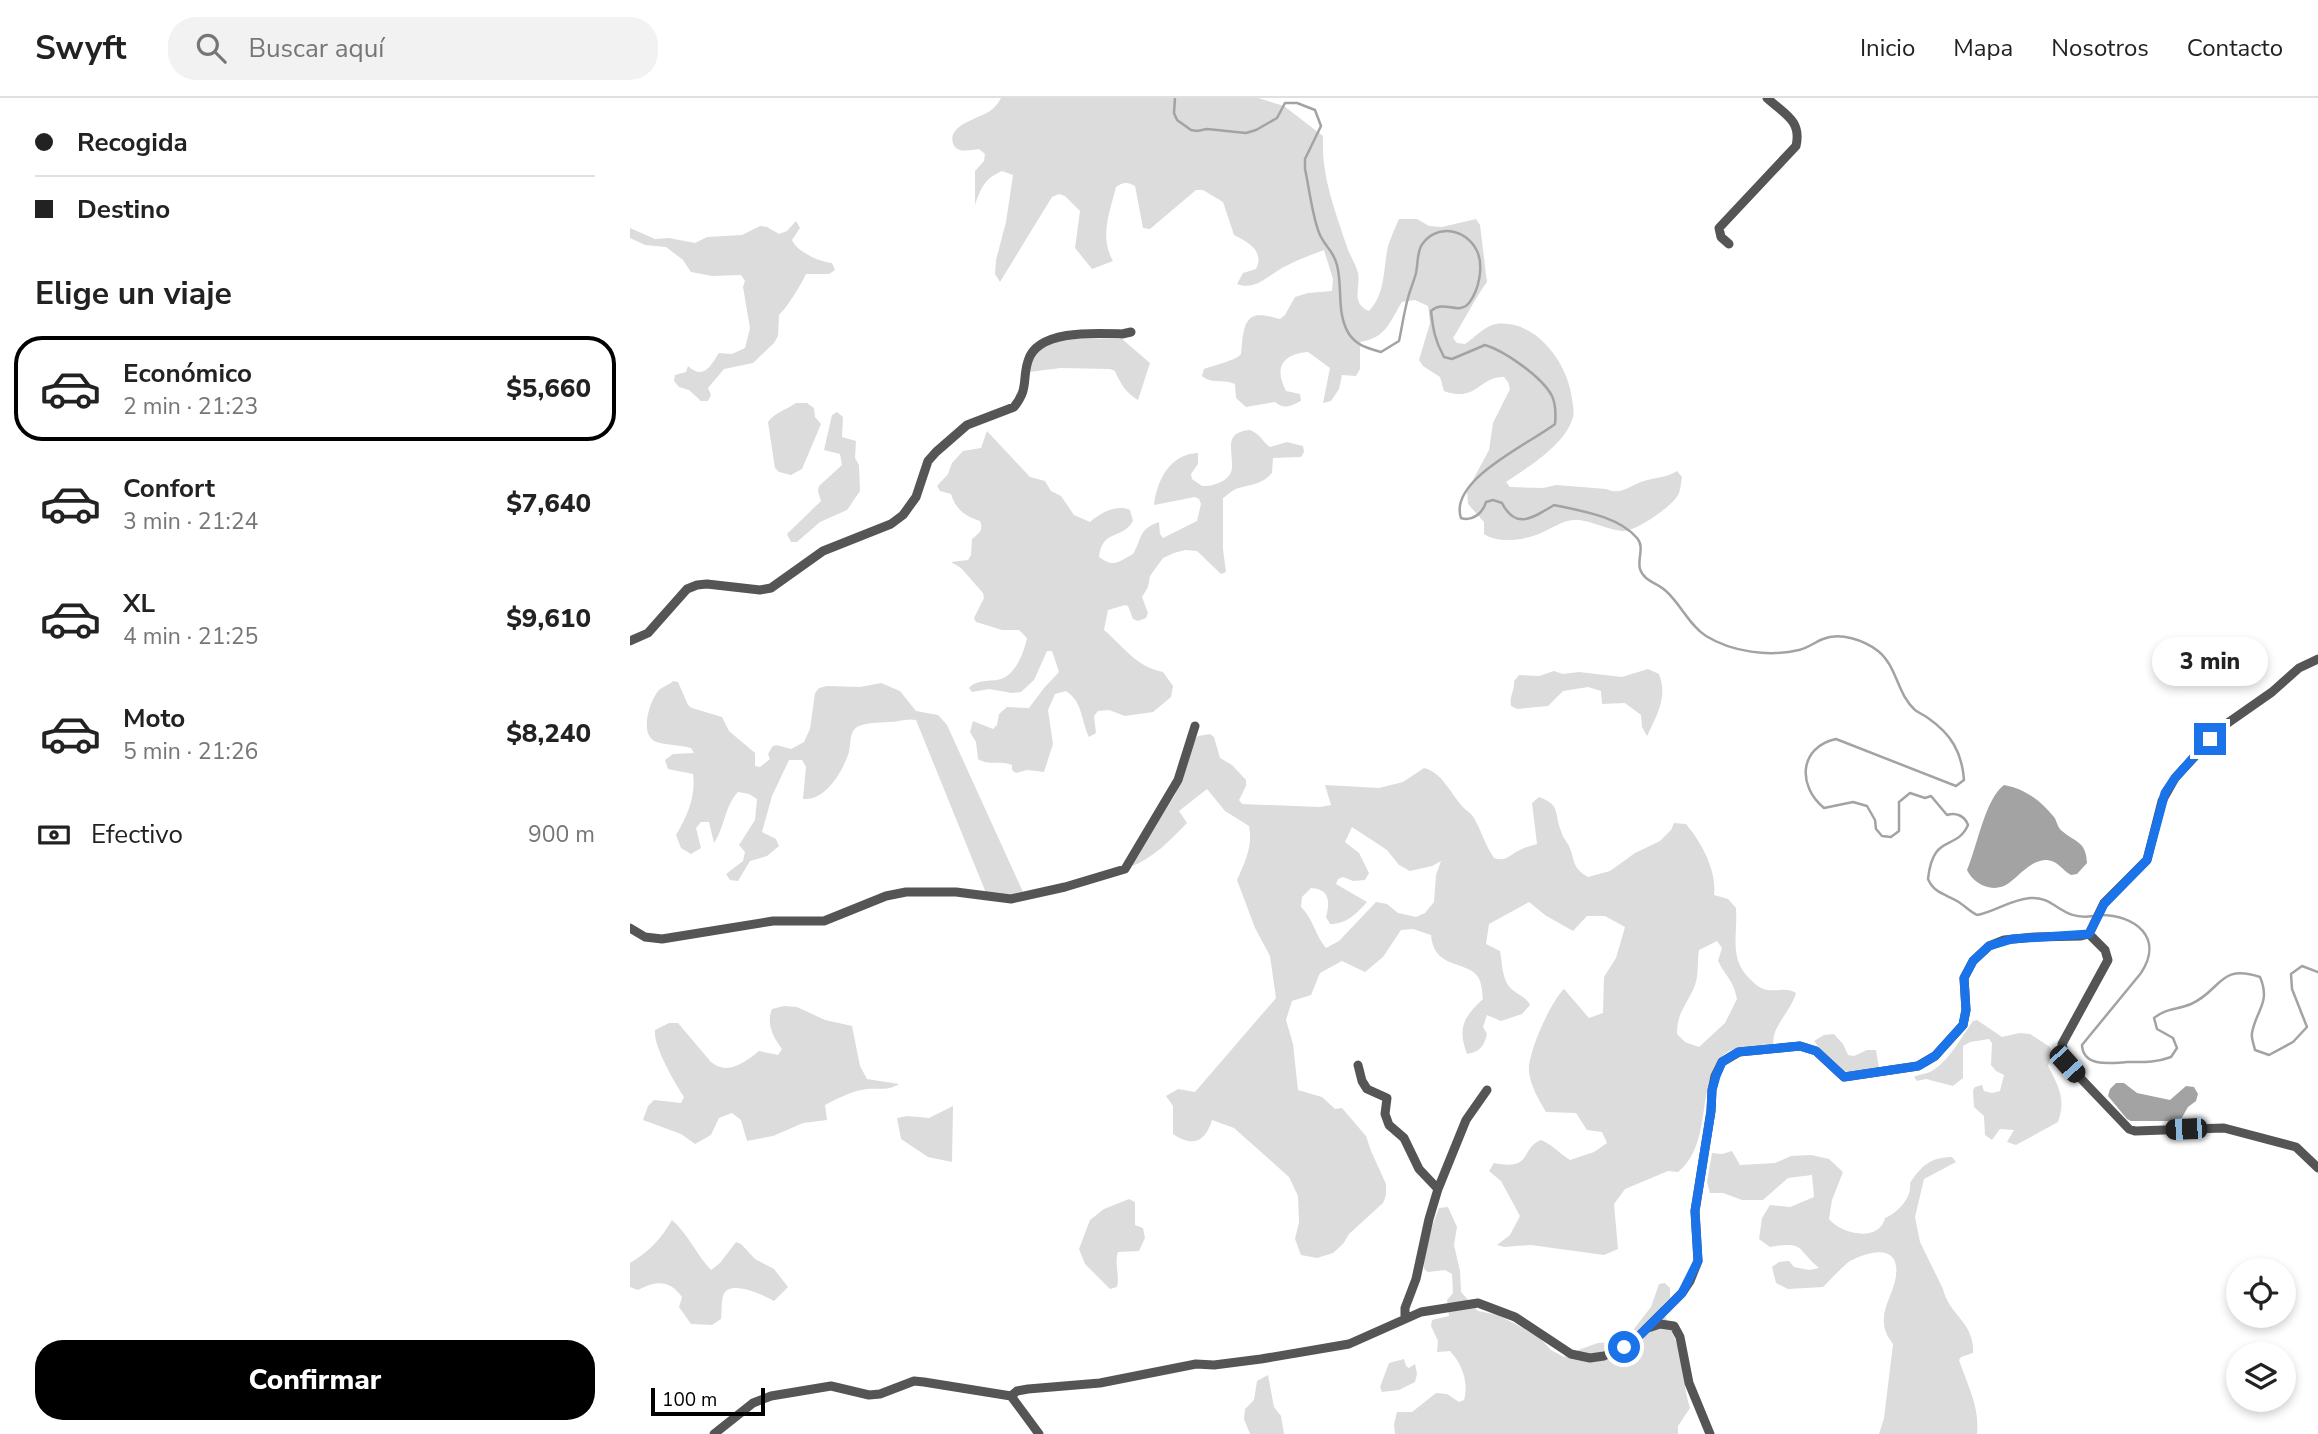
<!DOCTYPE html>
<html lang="es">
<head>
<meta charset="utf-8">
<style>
  :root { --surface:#fff; --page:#f2f2f2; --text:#222; --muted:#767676; --line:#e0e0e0; --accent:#000 }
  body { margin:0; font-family:"Nunito Sans",sans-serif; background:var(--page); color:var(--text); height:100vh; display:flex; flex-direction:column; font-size:26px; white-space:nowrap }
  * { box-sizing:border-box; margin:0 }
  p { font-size:23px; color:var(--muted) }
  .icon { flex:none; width:38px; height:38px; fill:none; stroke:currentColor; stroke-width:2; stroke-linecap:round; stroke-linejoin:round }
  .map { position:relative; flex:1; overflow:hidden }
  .side { display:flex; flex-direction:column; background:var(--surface); width:630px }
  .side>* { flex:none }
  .banner { display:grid; align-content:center; height:154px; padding:0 35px; background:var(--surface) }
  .controls { position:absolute; left:1596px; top:1160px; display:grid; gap:14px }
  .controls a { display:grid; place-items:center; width:70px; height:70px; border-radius:50%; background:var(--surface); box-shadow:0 4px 10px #0003; font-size:35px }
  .scale { position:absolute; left:21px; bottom:18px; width:114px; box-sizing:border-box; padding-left:7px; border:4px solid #000; border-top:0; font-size:19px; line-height:24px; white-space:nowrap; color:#000; -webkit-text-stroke:5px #fff; paint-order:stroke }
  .end { position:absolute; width:32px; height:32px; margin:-16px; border:9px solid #1a73e8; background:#fff; box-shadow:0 0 0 4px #fff }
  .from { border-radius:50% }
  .bubble { position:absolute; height:49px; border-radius:24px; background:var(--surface); box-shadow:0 4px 10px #0003; font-size:23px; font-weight:800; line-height:49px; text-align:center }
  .car { position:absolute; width:21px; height:42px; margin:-21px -10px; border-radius:9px; box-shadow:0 0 5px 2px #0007; background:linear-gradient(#222 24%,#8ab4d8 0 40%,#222 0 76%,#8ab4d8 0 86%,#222 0) }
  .banner b { display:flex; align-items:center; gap:24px; height:66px; font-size:26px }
  .banner b+b { border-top:2px solid var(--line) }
  .banner i { width:18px; height:18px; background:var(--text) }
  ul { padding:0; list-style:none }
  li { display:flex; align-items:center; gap:21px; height:105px; margin:0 14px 10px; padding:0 21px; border:4px solid transparent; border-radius:28px }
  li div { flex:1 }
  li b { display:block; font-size:26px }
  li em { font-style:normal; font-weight:800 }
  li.active { border-color:var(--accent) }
  li>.icon { width:63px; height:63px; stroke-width:1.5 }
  h2 { padding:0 35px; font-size:32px; line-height:84px }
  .pay { display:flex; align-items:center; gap:18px; height:77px; padding:0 35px; font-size:26px }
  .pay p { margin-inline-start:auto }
  .cta { display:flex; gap:14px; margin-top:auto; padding:14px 35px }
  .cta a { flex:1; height:80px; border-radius:28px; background:var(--accent); color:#fff; font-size:28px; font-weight:800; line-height:80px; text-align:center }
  header { display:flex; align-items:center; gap:42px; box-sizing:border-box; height:98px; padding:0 35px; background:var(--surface); border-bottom:2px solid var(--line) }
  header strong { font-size:33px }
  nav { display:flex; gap:38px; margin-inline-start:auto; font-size:24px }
  .search { width:490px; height:63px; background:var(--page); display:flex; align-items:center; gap:18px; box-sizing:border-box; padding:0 24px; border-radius:28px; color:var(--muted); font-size:26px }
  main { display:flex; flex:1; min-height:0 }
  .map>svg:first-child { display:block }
  .green { fill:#dcdcdc; fill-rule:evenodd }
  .water { fill:#a3a3a3 }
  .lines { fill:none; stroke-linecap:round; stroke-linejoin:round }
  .stream { stroke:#a3a3a3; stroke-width:2.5 }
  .minor { stroke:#555; stroke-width:9 }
  .route { stroke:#1a73e8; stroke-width:9 }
</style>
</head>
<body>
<header>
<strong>Swyft</strong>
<div class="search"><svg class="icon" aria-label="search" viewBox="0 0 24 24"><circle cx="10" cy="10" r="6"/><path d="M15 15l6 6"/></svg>Buscar aquí</div>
<nav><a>Inicio</a><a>Mapa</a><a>Nosotros</a><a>Contacto</a></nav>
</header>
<main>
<section class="side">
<div class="banner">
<b><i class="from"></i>Recogida</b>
<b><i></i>Destino</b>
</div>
<h2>Elige un viaje</h2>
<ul>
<li class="active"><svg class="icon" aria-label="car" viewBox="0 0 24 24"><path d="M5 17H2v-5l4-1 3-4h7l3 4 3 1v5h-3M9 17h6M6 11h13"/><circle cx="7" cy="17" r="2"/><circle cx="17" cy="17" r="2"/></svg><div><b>Económico</b><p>2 min · 21:23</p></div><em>$5,660</em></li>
<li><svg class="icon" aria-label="car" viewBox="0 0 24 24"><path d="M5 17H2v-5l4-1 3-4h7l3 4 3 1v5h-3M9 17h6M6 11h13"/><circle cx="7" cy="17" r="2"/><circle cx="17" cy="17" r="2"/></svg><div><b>Confort</b><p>3 min · 21:24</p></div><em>$7,640</em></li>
<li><svg class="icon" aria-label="car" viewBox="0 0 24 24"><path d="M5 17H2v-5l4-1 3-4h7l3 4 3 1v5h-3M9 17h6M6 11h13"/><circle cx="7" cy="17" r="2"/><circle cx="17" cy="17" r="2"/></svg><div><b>XL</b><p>4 min · 21:25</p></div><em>$9,610</em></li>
<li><svg class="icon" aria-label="car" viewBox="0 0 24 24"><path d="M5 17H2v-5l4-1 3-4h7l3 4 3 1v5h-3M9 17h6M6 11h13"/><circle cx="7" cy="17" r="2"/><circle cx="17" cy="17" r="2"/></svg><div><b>Moto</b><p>5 min · 21:26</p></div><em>$8,240</em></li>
</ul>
<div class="pay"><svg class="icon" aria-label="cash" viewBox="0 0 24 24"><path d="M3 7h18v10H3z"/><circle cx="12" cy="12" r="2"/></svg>Efectivo<p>900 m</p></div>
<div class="cta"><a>Confirmar</a></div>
</section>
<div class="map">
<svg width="1688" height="1336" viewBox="0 0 1688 1336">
  <rect width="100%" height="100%" fill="#fff"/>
  <path class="green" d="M371 0H628L654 8 693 38C691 78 705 112 717 149 720 158 726 166 728 175 731 189 720 205 739 213 756 195 753 171 758 148 761 139 765 130 769 121H787L799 128 812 129 846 121 850 127 857 184C844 202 835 221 823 240L827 245 835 246C844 240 856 227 866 226 906 221 938 265 942 301 943 308 945 316 942 322 934 347 897 370 876 384L880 389 913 390 926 387 976 391C992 398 1000 387 1014 383 1026 379 1036 380 1047 373L1052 379C1051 384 1051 390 1049 395 1045 407 1005 434 993 433 979 432 956 421 946 422 932 422 923 430 911 435 896 442 868 446 854 436V424L838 406 837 393 859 352 863 325 880 291 878 284 874 279C849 278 847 305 814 293L810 279 793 268 789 262 800 225 798 208 785 202 772 204C759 225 756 240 730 244V271L726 278 712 277 709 291 701 303 693 305 700 270 678 254C652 256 644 270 656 293L670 296 671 303C661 308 654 312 645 304L616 309 606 300 605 286C594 281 581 286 572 278L574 271C581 268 608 262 611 256 611 256 612 245 612 245 615 216 623 213 650 221L655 217 665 199 678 195 702 193 703 181 694 152C680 157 665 163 652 170 638 178 625 193 607 186L613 175 626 171C635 153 618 144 604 137L593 104 573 92H566L520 131 513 130 505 88C498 84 493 84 486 89 480 114 469 139 483 163L462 171 445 150 450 113 435 98 429 96 422 99 370 184 365 176 366 162 376 124 383 77 372 73C354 81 351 90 345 107V73L354 63 355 56 349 51C340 52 326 56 323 45 317 27 350 20 360 13 365 9 368 6 371 0Z
    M166 123 170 130 162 142C167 154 190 164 202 165L205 172 199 176H176C172 185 157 210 149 217L148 238 144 245 123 265 94 271 78 290 81 297 78 303H71L59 292 49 289 44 283 45 277 56 274 58 268C73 282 80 269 89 255L102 256 115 250 120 230 113 189 115 183 111 177 82 178 61 174 53 162 36 149 15 147 0 140V130L25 141 39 140 65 145 77 139 112 137 130 128 137 129 149 136 157 133Z
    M433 240 492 241 520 265 508 302C496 295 490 285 485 273L480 271 431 270 399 274 401 261 411 251Z
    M166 305H177L184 310 185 319 191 326 172 371 161 377 149 374 145 370 138 324C143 316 157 311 166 305Z
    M207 314 213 319 212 339 226 343 225 360 229 367 230 393 217 412 190 424 167 444H161L157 436 191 403 188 393 189 388 212 367 210 356 194 352 202 317Z
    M620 332C633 338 632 344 640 349L657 344 673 348 674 354 671 359 643 360 642 375C632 386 623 386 609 390 603 391 598 397 593 400V451L596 474 591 476 567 453 555 452 544 455 533 460 520 478 518 489 512 499 518 515 516 520 508 523 503 521 498 508 495 507 478 512 474 532C495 550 505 568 533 574L543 588 541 599 523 614 495 618 479 612 468 613 464 618 466 635 459 639C451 623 453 604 436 593L425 596 418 612 423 646 414 674 397 672 386 675 382 672V667C370 662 359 668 348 661L346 644 340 634 343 623 363 631 367 627 369 616 377 609 399 610 414 590 429 574 422 553H417L404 582 391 594 382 595 359 591 342 594 339 590C347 581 360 584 371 581 386 576 394 554 397 540L389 532H372L346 524 344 520 354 500 353 495 331 470 321 464 338 462 341 457 342 441C349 435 354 432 350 423 335 418 326 412 321 396L310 393 307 388 318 376 322 365 333 353 351 350 357 333 400 379 415 383 421 393 431 398 444 417 460 424C471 415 486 406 500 412L503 423C492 442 472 431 469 459 484 470 488 464 503 456 513 440 507 432 529 424L530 436 533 440 567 423 571 406 569 401 565 399 524 407C527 382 540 356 568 355V366L561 376 562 381 572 388C582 389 601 383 602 370 603 352 593 334 620 332Z
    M1018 571 1029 576C1038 599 1027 617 1017 638L1012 629 1011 617 995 605 972 606 971 593 958 589 933 593 918 608 887 611 881 608C879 599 885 592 884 583L889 577 909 578 924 573 933 576 949 574 992 579Z
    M43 583 48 584 58 607 62 610 92 619 99 633 125 655V668L130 669 140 661 138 656 142 649 146 647 161 651 174 644 180 631 185 595 189 590 197 588 230 589 251 585 270 593 286 613 308 617 317 627 393 794 385 797 356 795 286 622C276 620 269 624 259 624 249 625 236 624 227 629 219 634 221 646 219 654 213 673 196 703 173 701L176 669 172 662H159L142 698 132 734 146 741 149 748 137 758 120 763 108 783 100 782 96 776 113 763 115 754 109 747 125 722 127 701 119 696 108 694C94 709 95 729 84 745L79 724H71L66 730 71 750 61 756 51 750 46 737C57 718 66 699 63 676L38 671 35 662 43 656 64 655 61 650C51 647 29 647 23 642 10 633 20 602 29 592 32 589 39 587 43 583Z
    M580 636 584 639 590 660 602 667 616 682V688L609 702 612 706 690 709 701 707 695 687 749 690 773 684 794 670C813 675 820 695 833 709 837 713 841 715 844 720 852 734 855 747 864 760 877 764 879 757 890 752 895 749 901 748 907 746L902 705 909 699C931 707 924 715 931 733 932 738 936 743 939 748 945 762 942 770 958 779L980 773 1005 755 1030 743 1041 732 1044 725 1056 726C1071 744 1087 772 1084 797L1098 801 1106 810C1108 838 1098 861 1121 882 1125 886 1128 889 1134 891 1145 895 1156 888 1166 895 1161 914 1139 931 1144 948 1128 952 1110 945 1096 955 1064 979 1085 1045 1048 1074L1038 1073 995 1091 984 1106 988 1151 974 1157 901 1147 874 1149 867 1147 880 1137 890 1118 871 1083 859 1073 864 1065C904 1073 889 1051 911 1042 923 1047 929 1055 940 1062L964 1054 977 1045 972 1034 957 1032 946 1015 916 1014C909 1002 901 989 899 974 897 956 921 903 934 891L959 920 973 915 974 879 986 860 995 829 975 818H957L943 833 915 817 899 804 859 826 856 846 870 853C872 864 872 878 878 887 884 896 895 897 900 907L892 916 871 923 857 917 853 929 857 936C854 948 850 954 837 956 827 929 834 919 853 901 852 894 852 885 848 879 837 862 804 872 801 837L783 831 771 832 753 859 735 874 712 863 690 875 681 897 662 903 656 922 663 946 668 992 692 999 705 1011 712 1010 736 1038 741 1053 756 1086V1097L753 1105 719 1136 713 1146 703 1155 687 1160 671 1157 665 1141 669 1124 668 1098 659 1079 604 1030 582 1022C575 1045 562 1049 543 1036V1008L536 998 548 991 565 994 646 900 640 858 625 830 607 782C615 764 623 748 619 728L595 713 577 691 549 713 557 725C539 743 524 760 500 769L545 697 558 663 561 646 568 638ZM722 729 757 752 769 767 780 773 802 768 811 763 806 777 804 804 795 815 786 819 768 815 757 806 746 804 709 843 696 850C685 837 683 820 671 809L672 799 681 790C700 791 700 804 696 819L700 826C717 826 726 816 737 804L706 786 708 781 713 779 723 783 735 782 739 775 729 755 715 744ZM1087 843 1092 850 1088 863C1096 879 1103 881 1107 901L1095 925 1069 949 1055 944 1047 936C1047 913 1058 906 1065 887 1069 876 1067 864 1069 852Z
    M154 908 167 909 195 922 222 928 230 968 237 981 269 986C258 993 249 990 237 991 222 993 208 1000 195 1007L197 1022 173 1025 143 1038 117 1043 111 1022 102 1015 89 1020 81 1037 65 1046 51 1036 13 1022 18 1008 24 1002 51 1005 54 999C45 985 23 948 25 932L39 925H48L81 964C98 978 115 964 129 953L148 957 152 951C143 939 136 926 142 911Z
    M1347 922 1372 939 1390 935 1400 936 1420 949 1422 956 1418 968C1429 989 1436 1001 1428 1024L1386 1047 1377 1044 1384 1032 1370 1031 1362 1042 1355 1037 1354 1018 1344 1009 1343 992 1345 989 1352 987 1354 993 1362 995 1370 993 1374 977 1366 973 1361 967 1362 945 1359 941 1340 944 1333 948V980L1323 988 1296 981 1287 983 1284 979C1289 976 1295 976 1300 974 1319 964 1331 939 1343 923Z
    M1204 936 1213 946 1218 957 1224 958 1237 952H1246L1249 970 1213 974 1197 960 1184 943 1194 937Z
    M323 1008 322 1064 298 1059 271 1041 267 1020 277 1018 299 1020Z
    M1102 1053 1110 1067 1145 1065 1161 1058 1181 1057 1199 1061 1213 1074 1202 1102 1199 1121C1211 1136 1249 1145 1255 1120 1268 1114 1282 1100 1280 1085 1291 1068 1301 1059 1322 1059L1326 1064 1294 1081 1285 1119 1290 1144 1313 1191C1319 1217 1345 1225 1343 1255L1331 1259 1329 1262C1337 1286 1350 1309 1347 1336H1249L1254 1320 1263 1246C1239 1216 1270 1195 1266 1168 1263 1145 1233 1156 1220 1163 1214 1167 1199 1183 1193 1189L1158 1191 1146 1185 1142 1169 1149 1164 1159 1163 1164 1169 1179 1172 1189 1170C1166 1151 1176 1143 1140 1149L1129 1141 1132 1120 1140 1107 1160 1109 1184 1099 1182 1077 1158 1080 1133 1102H1112L1093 1095H1080L1077 1084 1082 1055 1092 1056Z
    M499 1101 505 1104V1127L513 1130 515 1140 509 1153 488 1154C484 1166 490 1177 487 1189L480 1191 455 1166 449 1151 460 1122 474 1111Z
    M818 1109 827 1129 824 1147 830 1173 831 1194 848 1213 868 1217 889 1228 909 1239 921 1252 934 1259 951 1251 968 1245 984 1244 1000 1236 1021 1209 1029 1186 1035 1185 1040 1190V1200L1032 1208C1037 1227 1045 1237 1050 1255 1054 1273 1054 1292 1060 1310L1048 1328V1336H765L764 1326 767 1314H782L806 1295 817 1296 829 1304 834 1302C839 1284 832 1266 820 1253L807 1254 808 1243 801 1228 802 1222 819 1218 817 1202 823 1195 822 1176 815 1172 798 1174 794 1171C794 1152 802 1127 809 1110Z
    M42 1122C58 1136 66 1156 81 1172L90 1165 106 1144 111 1146 125 1161 144 1171 158 1189 144 1203C134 1197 98 1180 93 1198 91 1205 92 1214 91 1221L82 1227 61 1226 49 1209 52 1199C39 1181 26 1183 8 1192L0 1189V1165C19 1154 31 1141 42 1122Z
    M774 1261 776 1268 779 1270 785 1266 787 1276 785 1284 769 1292 752 1294 750 1289 759 1265Z
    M638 1277 644 1309 651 1318 654 1336H620L614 1321 615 1311 624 1302 627 1283Z"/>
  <path class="water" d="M1374 687C1395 691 1410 702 1424 719 1427 723 1427 729 1432 733 1446 745 1456 743 1457 765L1447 776 1441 777C1432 772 1428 763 1417 762 1401 762 1391 776 1379 785 1364 796 1344 787 1337 772 1347 749 1355 701 1374 687Z
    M1486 985H1494L1507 995 1540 1002 1556 988 1564 989 1568 996 1566 1003 1558 1009 1550 1023H1501L1497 1021 1478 998 1480 991Z"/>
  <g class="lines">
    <path class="stream" d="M545 0 544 15 547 22 561 32 567 33 577 31 616 35 626 32 647 20 655 5H667L685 12 691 28 675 61V71C679 88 683 125 691 139 697 151 703 152 707 167 713 190 706 215 719 236 727 248 738 250 751 254L769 243C772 229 774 214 778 200 780 192 784 183 786 175 788 166 787 156 791 148 805 125 836 130 847 153 854 168 849 192 839 205 828 218 814 201 801 213 803 231 805 243 814 259L822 261 855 247C875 253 912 279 922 298 926 307 926 316 925 326 901 345 818 382 831 420 842 424 853 415 856 404L863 402 872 405C886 433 904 419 924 407 951 413 988 418 1007 440 1015 449 1007 461 1010 471 1014 484 1029 485 1037 494 1051 507 1060 528 1076 538 1102 554 1139 559 1169 552 1178 550 1185 544 1193 541 1210 534 1234 542 1248 553 1267 568 1267 596 1285 612 1289 615 1294 617 1298 620 1321 636 1332 654 1334 682L1326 688 1206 641C1169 649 1167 688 1194 710L1223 704 1237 708 1245 722 1246 731 1252 738 1261 739 1269 733V704L1280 695 1295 700 1301 698 1317 717C1326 714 1335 718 1338 727 1326 754 1303 734 1298 781 1304 795 1315 796 1327 803 1334 807 1339 813 1347 817 1365 814 1379 802 1400 800 1426 798 1430 823 1463 818
      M1470 817C1506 817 1534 840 1511 875L1452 947C1453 970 1482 965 1497 964 1513 964 1525 965 1541 959L1547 950 1543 940 1527 931 1524 920C1536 910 1547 912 1561 906 1591 893 1589 865 1630 879 1641 905 1626 912 1622 935 1621 940 1624 947 1625 952L1639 957 1663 944 1677 929 1662 891 1661 876 1672 868 1688 874"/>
    <path class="minor" d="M1099 146 1091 139 1089 130 1166 48C1172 22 1154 16 1137 0
      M0 543 18 535 57 491 67 487 77 486 130 492 141 490 193 453 261 426 273 417 286 399 298 363 306 354 337 327 384 309C399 290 392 282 398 263 407 231 467 235 492 236L501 234
      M1688 561 1669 570 1642 594 1592 629 1545 680 1532 703 1517 762 1474 805 1459 836 1475 852 1478 862 1432 946 1437 966 1499 1031 1505 1033 1594 1030 1666 1049 1688 1070
      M0 830 15 839 32 841 143 823H194L256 798 276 794H326L381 801 435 789 495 771 548 682 565 628
      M728 967 732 983 737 991 757 1000 755 1016 759 1027 774 1040 789 1071 808 1091
      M775 1219V1210L786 1181 799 1121 808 1091 836 1022 857 992
      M1018 1230 1030 1226 1044 1228 1050 1239 1059 1285 1080 1336
      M381 1298 409 1336
      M84 1336 123 1305 141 1298 201 1288 239 1297 250 1296 284 1283 294 1284 381 1298 387 1293 398 1291 470 1285 566 1266 584 1267 631 1261 719 1246 791 1214 848 1205 885 1219 941 1256 960 1260 974 1258 994 1249 1011 1236 1052 1195 1060 1183 1068 1163 1065 1113 1081 1013 1082 992 1085 978 1092 964 1109 954 1170 948 1186 953 1214 979 1288 968 1305 958 1333 927 1336 912 1334 880 1343 863 1359 848 1374 842 1405 839 1451 838 1459 836"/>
  </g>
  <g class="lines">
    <path class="route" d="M994 1249 1011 1236 1052 1195 1068 1163 1065 1113 1081 1013 1082 992 1086 978 1092 964 1108 954 1170 948 1186 953 1214 979 1288 968 1305 958 1333 927 1336 912 1334 880 1343 863 1359 848 1382 841 1459 836 1474 806 1517 762 1535 695 1545 680 1580 641"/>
  </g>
</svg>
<div class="controls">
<a><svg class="icon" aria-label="locate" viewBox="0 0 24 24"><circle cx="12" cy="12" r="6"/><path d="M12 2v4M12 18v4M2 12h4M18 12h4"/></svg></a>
<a><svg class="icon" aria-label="layers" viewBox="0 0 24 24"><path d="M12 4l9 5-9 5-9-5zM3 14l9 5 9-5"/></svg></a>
</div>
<div class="scale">100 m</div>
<i class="end from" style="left:994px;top:1249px"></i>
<i class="end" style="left:1580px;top:641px"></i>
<div class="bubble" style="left:1522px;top:539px;width:116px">3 min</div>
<i class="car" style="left:1437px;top:966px;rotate:138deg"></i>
<i class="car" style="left:1556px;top:1031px;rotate:268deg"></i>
</div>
</main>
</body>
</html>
